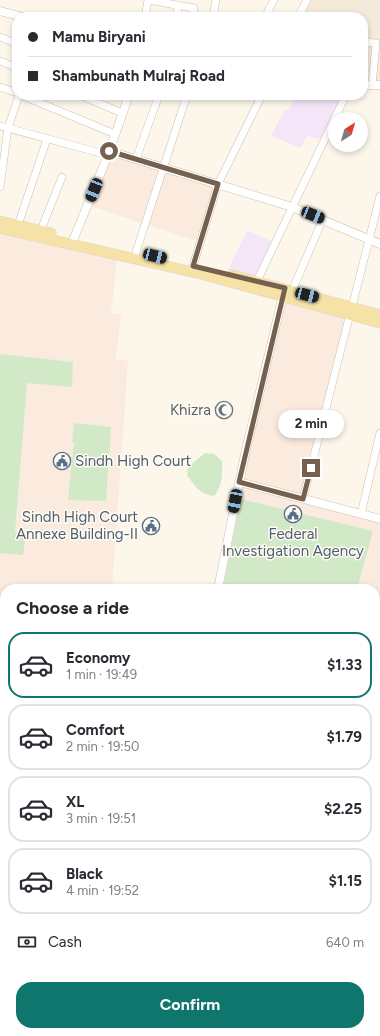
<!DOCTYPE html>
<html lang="en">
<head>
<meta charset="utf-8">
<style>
  :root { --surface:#fff; --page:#f2f2f3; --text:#2b2b33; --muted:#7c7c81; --line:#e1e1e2; --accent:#0f766e }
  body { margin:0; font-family:Figtree,sans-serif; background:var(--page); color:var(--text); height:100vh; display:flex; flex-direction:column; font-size:15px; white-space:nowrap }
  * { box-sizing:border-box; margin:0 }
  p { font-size:13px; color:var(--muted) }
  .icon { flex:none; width:22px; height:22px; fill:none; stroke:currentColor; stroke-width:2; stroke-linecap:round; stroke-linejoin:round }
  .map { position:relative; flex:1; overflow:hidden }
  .side { position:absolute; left:0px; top:584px; width:380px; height:452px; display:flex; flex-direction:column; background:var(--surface); border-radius:16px 16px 0 0; box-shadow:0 2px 6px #0003 }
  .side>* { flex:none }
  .banner { position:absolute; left:12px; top:12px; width:356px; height:88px; border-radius:16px; box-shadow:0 2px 6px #0003; display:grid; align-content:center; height:88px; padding:0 16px; background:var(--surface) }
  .needle { width:26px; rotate:37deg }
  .fabs { position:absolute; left:328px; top:112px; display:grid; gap:8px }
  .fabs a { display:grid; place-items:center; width:40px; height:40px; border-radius:50%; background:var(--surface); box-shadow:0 2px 6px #0003; font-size:20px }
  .end { position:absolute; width:18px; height:18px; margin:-9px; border:5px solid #76614e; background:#fff; box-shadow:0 0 0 2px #fff }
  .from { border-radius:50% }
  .bubble { position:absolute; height:28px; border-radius:14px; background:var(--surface); box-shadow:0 2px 6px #0003; font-size:13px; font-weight:700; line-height:28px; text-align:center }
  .car { position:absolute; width:12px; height:24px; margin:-12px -6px; border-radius:5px; box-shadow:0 0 3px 1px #0007; background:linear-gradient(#222 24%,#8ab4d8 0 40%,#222 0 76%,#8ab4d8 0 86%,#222 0) }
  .banner b { display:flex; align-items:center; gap:14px; height:38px; font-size:15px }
  .banner b+b { border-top:1px solid var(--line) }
  .banner i { width:10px; height:10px; background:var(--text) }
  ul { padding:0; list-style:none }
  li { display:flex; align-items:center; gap:12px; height:66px; margin:0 8px 6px; padding:0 8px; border:2px solid var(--line); border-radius:16px }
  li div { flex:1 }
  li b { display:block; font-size:15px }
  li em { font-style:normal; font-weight:700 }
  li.on { border-color:var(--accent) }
  li>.icon { width:36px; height:36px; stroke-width:1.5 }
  h2 { padding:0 16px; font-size:18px; line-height:48px }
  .pay { display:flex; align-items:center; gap:10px; height:44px; padding:0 16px; font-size:15px }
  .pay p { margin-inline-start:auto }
  .primary-button { display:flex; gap:8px; margin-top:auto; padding:8px 16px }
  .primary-button a { flex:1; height:46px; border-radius:16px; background:var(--accent); color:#fff; font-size:16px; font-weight:700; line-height:46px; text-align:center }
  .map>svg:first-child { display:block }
  .residential { fill:#f3ead9 }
  .commercial { fill:#fbebdf }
  .education { fill:#f4e6f8 }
  .green { fill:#d2e9c8 }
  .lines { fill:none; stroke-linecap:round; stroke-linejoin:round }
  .minor-casing { stroke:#cec0b0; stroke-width:8 }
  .tertiary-casing { stroke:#cec0b0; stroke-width:9 }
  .secondary-casing { stroke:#d0c1ae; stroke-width:10 }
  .primary-casing { stroke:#dbd6d1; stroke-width:11 }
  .minor { stroke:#fff; stroke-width:7 }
  .tertiary { stroke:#fff; stroke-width:8 }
  .secondary { stroke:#fff; stroke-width:9 }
  .primary { stroke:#f6e2a6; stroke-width:10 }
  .route { stroke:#76614e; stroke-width:5 }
  .labels { text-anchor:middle; stroke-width:3; stroke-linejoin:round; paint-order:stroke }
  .worship-label { font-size:15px; fill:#5b616d; stroke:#fefbf1; text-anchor:end }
  .service-label { font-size:15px; fill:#4e5e75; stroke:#fefbf1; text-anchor:start }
</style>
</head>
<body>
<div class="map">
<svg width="380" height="1036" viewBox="0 0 380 1036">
  <rect width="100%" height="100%" fill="#fcf7ea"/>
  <path class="residential" d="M307 0H380V85H363V17H299Z
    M0 685H5V765L0 764Z
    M252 1031H279L311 1036H251Z"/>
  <path class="commercial" d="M109 151 218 184 199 242 87 205Z
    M0 229 118 254 111 313 121 314 116 359 128 361 112 589H5V685H0Z
    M283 296 350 314 303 499 380 519V760H375V589H218Z"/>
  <path class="education" d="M296 95H346L324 140 307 136 301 148 271 136 285 109 289 110Z
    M247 231 276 243 257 281 226 274Z"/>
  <path class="green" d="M0 354 73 362 72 387 27 383 15 532 26 533 23 555 0 553Z
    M74 423 111 427 106 501 68 500 74 442H72Z
    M205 453 214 454 222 461C222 474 223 485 214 496 198 493 196 487 187 475L188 467Z
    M241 499 373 531 357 589H223Z
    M375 882 380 884V1018L375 1016Z
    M0 986H5V1031H136L134 1036H0Z"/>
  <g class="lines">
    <defs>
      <path id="minor" d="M145 17 148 0 194 8 193 17
        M177 17 178 5
        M213 17 216 0
        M265 17 274 0
        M298 17 307 0
        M0 37 17 44
        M363 42 376 43 372 85
        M0 61 17 68
        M0 87 17 93
        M21 95 115 134
        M80 95 122 113
        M0 126 108 155
        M136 159 159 95
        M0 187 8 128 19 95
        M18 225 47 139
        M41 230 62 177
        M136 252 187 95
        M193 266 218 184 262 95
        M257 281 346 95
        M292 291 323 219
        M352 307 380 196
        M303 499 350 314
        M361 514 380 433
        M0 685H5
        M375 760H380"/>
      <path id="tertiary" d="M0 11 23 17
        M363 85H380
        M109 151 292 207 380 244
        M74 238 108 155 129 95
        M239 482 380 519
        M218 589 245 454 284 291"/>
      <path id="secondary" d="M0 758 5 759
        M0 818 5 821
        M375 833 380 835
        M0 992 5 993
        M350 1031 359 1036
        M369 1031 380 1033"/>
      <path id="primary" d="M0 221 51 233
        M0 228 201 274 380 323
        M232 275 380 315"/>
    </defs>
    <use href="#minor" class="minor-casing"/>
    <use href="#tertiary" class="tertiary-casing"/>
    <use href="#secondary" class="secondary-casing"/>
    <use href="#primary" class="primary-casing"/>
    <use href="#minor" class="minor"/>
    <use href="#tertiary" class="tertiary"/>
    <use href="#secondary" class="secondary"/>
    <use href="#primary" class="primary"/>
  </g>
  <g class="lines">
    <path class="route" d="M109 151 218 184 193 266 285 288 239 482 303 499 311 468"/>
  </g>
  <defs>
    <symbol id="mosque-ring" viewBox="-11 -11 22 22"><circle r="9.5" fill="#fefbf1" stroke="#6b7280" stroke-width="1.5"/><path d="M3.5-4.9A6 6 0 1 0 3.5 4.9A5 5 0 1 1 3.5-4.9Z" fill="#6b7280"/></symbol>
    <symbol id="civic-ring" viewBox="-11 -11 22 22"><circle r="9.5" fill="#fefbf1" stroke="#5c6f8a" stroke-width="1.5"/><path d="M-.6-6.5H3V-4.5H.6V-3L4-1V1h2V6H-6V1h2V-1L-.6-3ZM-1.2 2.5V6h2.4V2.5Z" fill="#5c6f8a"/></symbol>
  </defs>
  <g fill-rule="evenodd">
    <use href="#mosque-ring" x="214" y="400" width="20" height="20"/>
    <use href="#civic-ring" x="52" y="451" width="20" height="20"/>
    <use href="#civic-ring" x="283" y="504" width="20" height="20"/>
    <use href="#civic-ring" x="141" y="516" width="20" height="20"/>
  </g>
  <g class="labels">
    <g class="worship-label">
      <text x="211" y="415">Khizra</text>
    </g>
    <g class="service-label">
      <text x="75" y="466">Sindh High Court</text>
      <text x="138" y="522" text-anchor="end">Sindh High Court<tspan x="138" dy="17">Annexe Building-II</tspan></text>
      <text x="293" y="539" text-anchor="middle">Federal<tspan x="293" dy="17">Investigation Agency</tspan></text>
    </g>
  </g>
</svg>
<div class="fabs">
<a><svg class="needle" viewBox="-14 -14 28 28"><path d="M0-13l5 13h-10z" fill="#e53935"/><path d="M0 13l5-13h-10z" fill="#7c7c81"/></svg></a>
</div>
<i class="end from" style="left:109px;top:151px"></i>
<i class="end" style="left:311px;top:468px"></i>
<div class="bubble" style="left:278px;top:410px;width:66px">2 min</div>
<i class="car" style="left:94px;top:190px;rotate:202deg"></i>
<i class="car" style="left:313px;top:215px;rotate:112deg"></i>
<i class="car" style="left:155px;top:256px;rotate:104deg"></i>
<i class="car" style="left:307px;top:295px;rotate:105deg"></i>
<i class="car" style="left:235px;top:501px;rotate:191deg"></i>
<div class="banner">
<b><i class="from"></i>Mamu Biryani</b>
<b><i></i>Shambunath Mulraj Road</b>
</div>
<section class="side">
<h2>Choose a ride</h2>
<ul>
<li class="on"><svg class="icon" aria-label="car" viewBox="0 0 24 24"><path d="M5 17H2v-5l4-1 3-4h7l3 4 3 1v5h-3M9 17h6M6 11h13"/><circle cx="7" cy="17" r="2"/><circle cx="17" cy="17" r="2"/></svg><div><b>Economy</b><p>1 min · 19:49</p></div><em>$1.33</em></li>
<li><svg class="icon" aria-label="car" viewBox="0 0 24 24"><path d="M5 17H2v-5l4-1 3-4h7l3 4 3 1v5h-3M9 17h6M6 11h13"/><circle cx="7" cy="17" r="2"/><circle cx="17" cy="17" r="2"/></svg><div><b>Comfort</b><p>2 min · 19:50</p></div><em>$1.79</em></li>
<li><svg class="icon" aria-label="car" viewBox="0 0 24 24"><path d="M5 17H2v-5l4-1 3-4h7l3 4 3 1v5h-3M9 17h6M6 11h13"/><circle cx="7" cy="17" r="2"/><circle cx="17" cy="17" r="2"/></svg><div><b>XL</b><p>3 min · 19:51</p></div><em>$2.25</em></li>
<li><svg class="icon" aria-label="car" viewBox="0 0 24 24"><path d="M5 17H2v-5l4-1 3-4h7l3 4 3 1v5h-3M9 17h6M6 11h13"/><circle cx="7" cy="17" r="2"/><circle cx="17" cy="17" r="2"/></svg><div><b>Black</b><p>4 min · 19:52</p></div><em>$1.15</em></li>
</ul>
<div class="pay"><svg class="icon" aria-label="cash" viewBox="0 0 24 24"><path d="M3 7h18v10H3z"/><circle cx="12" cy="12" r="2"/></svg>Cash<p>640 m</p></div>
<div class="primary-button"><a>Confirm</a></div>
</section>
</div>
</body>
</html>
